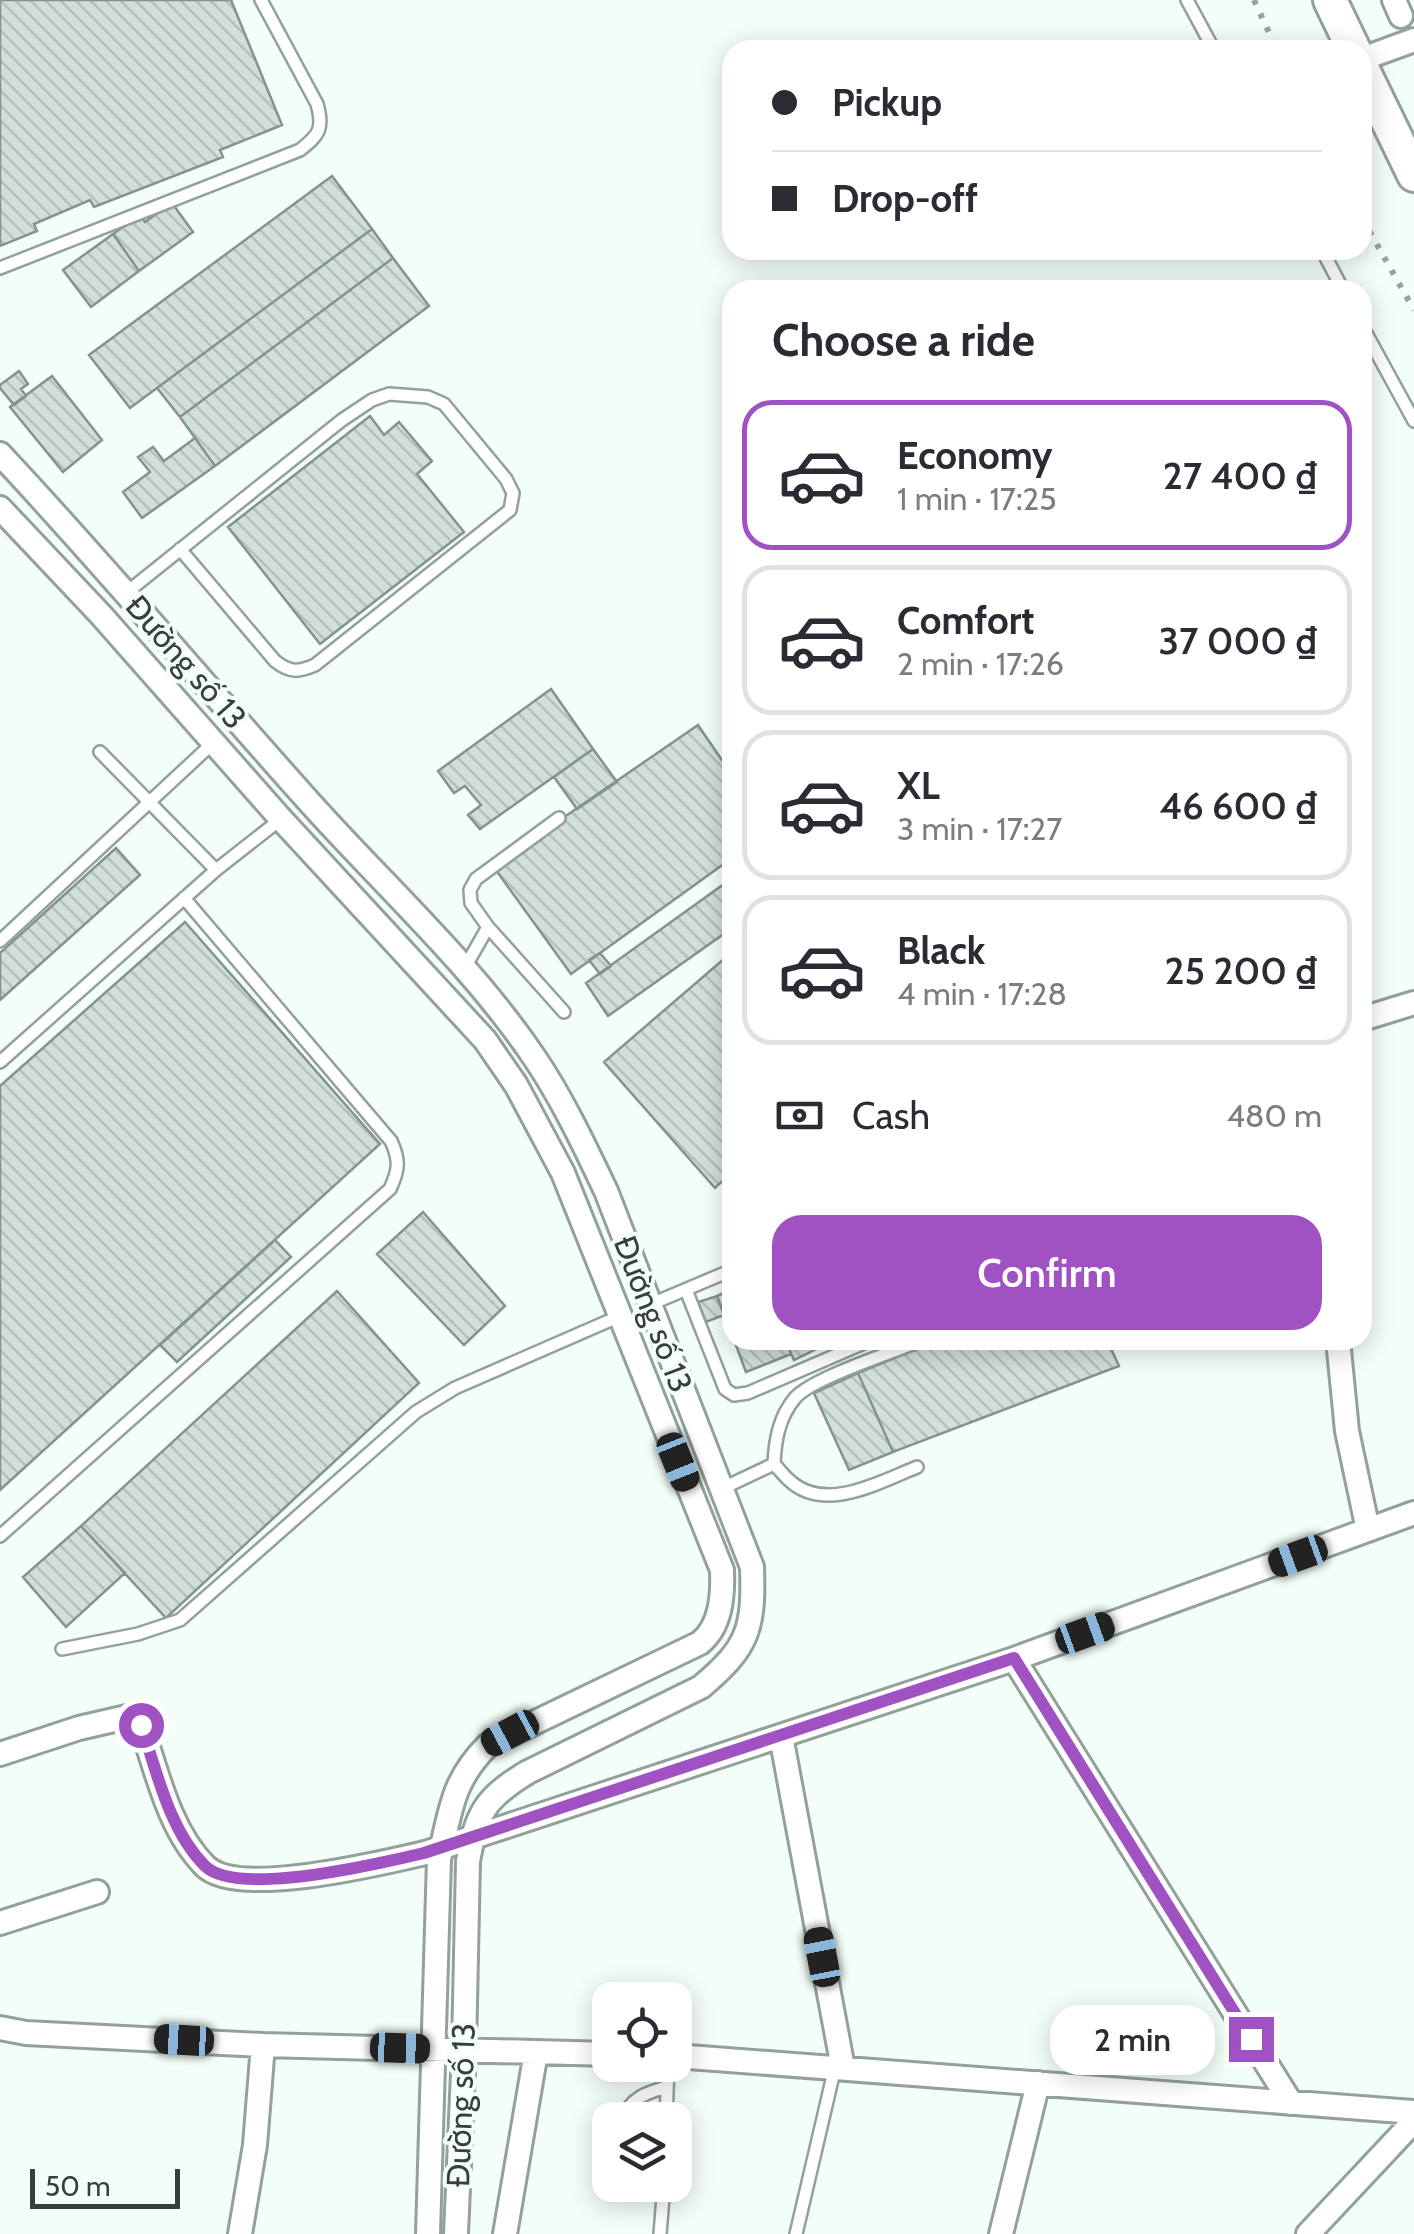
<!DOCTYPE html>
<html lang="en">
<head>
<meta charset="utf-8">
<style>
  :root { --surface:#fff; --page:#f2f2f3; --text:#2b2b33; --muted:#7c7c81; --line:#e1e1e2; --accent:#a052c3 }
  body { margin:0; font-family:Cabin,sans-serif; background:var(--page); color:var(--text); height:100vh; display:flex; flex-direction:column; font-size:38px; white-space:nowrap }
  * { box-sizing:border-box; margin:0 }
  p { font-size:32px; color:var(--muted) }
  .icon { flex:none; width:55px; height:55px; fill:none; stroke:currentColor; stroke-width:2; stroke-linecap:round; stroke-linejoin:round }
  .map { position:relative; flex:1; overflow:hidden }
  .panel { position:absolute; left:722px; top:280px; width:650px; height:1070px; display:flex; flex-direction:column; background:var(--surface); border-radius:30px; box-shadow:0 5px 25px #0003 }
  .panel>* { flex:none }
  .top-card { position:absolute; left:722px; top:40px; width:650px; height:220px; border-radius:30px; box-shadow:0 5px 25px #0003; display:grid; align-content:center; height:220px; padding:0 50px; background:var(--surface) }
  .fabs { position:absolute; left:592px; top:1982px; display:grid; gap:20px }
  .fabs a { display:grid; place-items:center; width:100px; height:100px; border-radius:20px; background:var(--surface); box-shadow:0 5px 25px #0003; font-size:50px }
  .scale { position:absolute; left:30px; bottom:25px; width:150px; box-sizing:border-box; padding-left:10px; border:5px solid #383e3b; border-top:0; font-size:28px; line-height:35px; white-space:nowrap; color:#383e3b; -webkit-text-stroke:8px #f4fef9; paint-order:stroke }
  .end { position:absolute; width:45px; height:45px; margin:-22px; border:12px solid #a052c3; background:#fff; box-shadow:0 0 0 5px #fff }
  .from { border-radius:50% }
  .bubble { position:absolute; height:70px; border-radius:30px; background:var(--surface); box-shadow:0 5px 25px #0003; font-size:32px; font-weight:600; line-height:70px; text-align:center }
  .car { position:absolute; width:30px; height:60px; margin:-30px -15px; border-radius:12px; box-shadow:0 0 8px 2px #0007; background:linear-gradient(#222 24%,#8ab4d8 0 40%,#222 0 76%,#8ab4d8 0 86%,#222 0) }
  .top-card b { display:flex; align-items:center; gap:35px; height:95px; font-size:38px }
  .top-card b+b { border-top:2px solid var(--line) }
  .top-card i { width:25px; height:25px; background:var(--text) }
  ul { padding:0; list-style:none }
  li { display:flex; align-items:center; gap:30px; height:150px; margin:0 20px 15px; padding:0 30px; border:5px solid var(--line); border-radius:30px }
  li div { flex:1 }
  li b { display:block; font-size:38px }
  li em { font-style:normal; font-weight:600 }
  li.selected { border-color:var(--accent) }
  li>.icon { width:90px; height:90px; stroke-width:1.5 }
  h2 { padding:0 50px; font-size:45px; line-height:120px }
  .pay { display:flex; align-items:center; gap:25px; height:110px; padding:0 50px; font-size:38px }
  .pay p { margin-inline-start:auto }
  .button { display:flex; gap:20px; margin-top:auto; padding:20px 50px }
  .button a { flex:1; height:115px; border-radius:30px; background:var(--accent); color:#fff; font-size:40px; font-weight:600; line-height:115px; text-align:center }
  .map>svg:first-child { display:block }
  .building { fill:url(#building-back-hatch); stroke:#84938b; stroke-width:2.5 }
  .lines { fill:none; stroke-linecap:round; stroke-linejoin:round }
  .lane-casing { stroke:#92a19a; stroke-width:16 }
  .street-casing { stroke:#92a19a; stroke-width:28 }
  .secondary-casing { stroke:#92a19a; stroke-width:38 }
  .lane { stroke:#fff; stroke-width:11 }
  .street { stroke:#fff; stroke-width:22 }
  .secondary { stroke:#fff; stroke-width:32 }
  .rail { stroke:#9aa29e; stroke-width:6; stroke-dasharray:5 10; stroke-linecap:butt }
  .route { stroke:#a052c3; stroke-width:12 }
  .labels { text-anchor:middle; stroke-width:8; stroke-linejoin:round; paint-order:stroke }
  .street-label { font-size:32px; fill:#383e3b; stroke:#f4fef9 }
</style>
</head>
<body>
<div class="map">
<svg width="1414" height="2234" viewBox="0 0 1414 2234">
  <defs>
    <pattern id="building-back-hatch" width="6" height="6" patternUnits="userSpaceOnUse" patternTransform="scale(2.5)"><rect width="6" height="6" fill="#d0e0d8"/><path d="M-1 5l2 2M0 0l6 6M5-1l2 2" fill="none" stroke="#b3c1ba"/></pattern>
  </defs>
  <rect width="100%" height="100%" fill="#f4fef9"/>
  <path class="building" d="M0 0H231L282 125 220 150 223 157 94 207 90 200 34 224 37 231 0 246Z
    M332 176 372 229 130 408 89 355Z
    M172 203 193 232 139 271 113 234 140 215 145 222Z
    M372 229 393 258 180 417 157 388Z
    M113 234 139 271 91 307 63 270Z
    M393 258 429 306 215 466 180 417Z
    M19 371 28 384 21 389 26 396 14 405 0 388V385Z
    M52 376 102 440 63 472 10 407Z
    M370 416 384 435 399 422 432 461 417 474 464 532 320 644 228 527Z
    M195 438 215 466 142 518 123 492 150 472 138 457 153 447 164 461Z
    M551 689 593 749 480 829 468 815 481 805 465 786 454 793 438 771Z
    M698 725 732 775V858L571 974 493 866Z
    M593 749 617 782 577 809 554 777Z
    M116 848 140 875 0 1000V953Z
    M731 879 732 928 608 1016 586 983Z
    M185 922 380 1144 0 1490V1086Z
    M732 952V1172L715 1188 604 1062Z
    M600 953 611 966 600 974 589 960Z
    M423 1212 505 1306 464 1345 377 1254Z
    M275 1240 291 1257 177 1362 160 1345Z
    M732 1289V1337L717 1296Z
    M337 1291 419 1383 166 1618 81 1526Z
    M717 1296 724 1315 706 1322 698 1302Z
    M734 1340H785L791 1354 746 1372Z
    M785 1340H835L794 1360Z
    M938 1340H1107L1119 1366 893 1452 858 1373Z
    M858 1373 893 1452 849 1470 814 1393Z
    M81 1526 125 1573 66 1627 23 1577Z"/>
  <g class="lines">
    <defs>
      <path id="lane" d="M1187 0 1214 50
        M1322 250 1343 290
        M0 268 300 150C319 135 324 129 317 104L261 0
        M1362 326 1414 421
        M126 593 342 420 372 400 389 394 428 397 444 404 506 479 513 493 510 510 315 665C299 672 290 673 275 661L180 549
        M100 752 216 870
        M559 818 476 879 470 890 471 903 488 927 564 1012
        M0 941 213 743
        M464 969 488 927
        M0 1062 216 870 281 819
        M686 1290 725 1389 734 1395 748 1393 871 1340
        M649 1305 732 1270
        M917 1467C880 1482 825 1513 790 1481 784 1476 779 1469 774 1464 775 1440 779 1417 795 1398 812 1378 896 1351 923 1340
        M721 1489 774 1464
        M0 1536 390 1189C399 1170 400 1160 391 1141L184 898
        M62 1649 138 1634 180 1620 416 1412 455 1388 620 1316
        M623 2120C629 2098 648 2092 667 2087
        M666 2120 668 2065
        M660 2234 664 2185
        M796 2234 835 2067"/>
      <path id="street" d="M1394 0 1401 16
        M1362 59 1414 40
        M0 454C104 565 202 682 303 795 380 882 469 961 534 1057 562 1098 585 1147 606 1191L752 1567C754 1628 749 1647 701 1687L528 1772C485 1798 477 1812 468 1861L464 2050 456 2234
        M0 508 101 615 281 819 485 1040 516 1085 563 1173 722 1570C723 1596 721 1626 700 1643L488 1745C451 1782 451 1811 439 1859L428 2234
        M1362 1019 1414 1003
        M1338 1340 1347 1431 1368 1530
        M1014 1659 1291 2103
        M781 1736 843 2068
        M0 1754 79 1728 127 1717 135 1718 141 1725C157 1772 169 1830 205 1866 237 1898 382 1863 425 1853L1014 1659 1414 1513
        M0 1923 97 1892
        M0 2028 26 2033 263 2045 610 2054
        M675 2056 1414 2112
        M240 2234 255 2145 263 2045
        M505 2234 536 2052
        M1001 2234 1038 2083
        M1308 2234 1414 2121"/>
      <path id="secondary" d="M1330 0 1354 50
        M1362 68 1414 175"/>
    </defs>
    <use href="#lane" class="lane-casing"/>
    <use href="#street" class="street-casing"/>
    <use href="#secondary" class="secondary-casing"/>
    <use href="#lane" class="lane"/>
    <use href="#street" class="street"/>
    <use href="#secondary" class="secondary"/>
    <path class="rail" d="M1254 0 1277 50
      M1362 218 1414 310"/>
  </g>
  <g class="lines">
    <path class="route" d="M141 1725C157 1772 169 1830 205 1866 238 1898 381 1863 424 1853L1014 1658 1251 2039"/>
  </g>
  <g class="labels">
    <g class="street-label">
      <text transform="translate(186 662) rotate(49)" y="11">Đường số 13</text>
      <text transform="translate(653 1314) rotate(69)" y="11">Đường số 13</text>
      <text transform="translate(461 2105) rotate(-88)" y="11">Đường số 13</text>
    </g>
  </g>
</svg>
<div class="fabs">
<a><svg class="icon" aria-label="locate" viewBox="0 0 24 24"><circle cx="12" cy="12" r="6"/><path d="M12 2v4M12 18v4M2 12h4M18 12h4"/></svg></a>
<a><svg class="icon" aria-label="layers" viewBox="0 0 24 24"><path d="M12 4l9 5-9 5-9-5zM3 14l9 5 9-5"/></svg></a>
</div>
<div class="scale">50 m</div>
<i class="end from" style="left:141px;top:1725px"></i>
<i class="end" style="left:1251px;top:2039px"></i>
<div class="bubble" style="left:1050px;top:2005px;width:165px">2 min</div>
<i class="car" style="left:678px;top:1462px;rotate:158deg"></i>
<i class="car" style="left:1298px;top:1556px;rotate:250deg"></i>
<i class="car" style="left:1085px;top:1633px;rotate:70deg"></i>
<i class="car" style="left:510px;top:1733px;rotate:242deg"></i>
<i class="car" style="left:822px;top:1957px;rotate:349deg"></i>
<i class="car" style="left:184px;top:2040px;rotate:273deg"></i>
<i class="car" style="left:400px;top:2048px;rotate:92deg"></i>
<div class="top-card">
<b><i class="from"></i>Pickup</b>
<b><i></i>Drop-off</b>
</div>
<section class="panel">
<h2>Choose a ride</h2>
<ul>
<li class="selected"><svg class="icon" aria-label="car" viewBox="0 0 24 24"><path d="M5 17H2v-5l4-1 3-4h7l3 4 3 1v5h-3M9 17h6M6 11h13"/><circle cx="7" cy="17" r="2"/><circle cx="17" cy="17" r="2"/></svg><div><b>Economy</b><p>1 min · 17:25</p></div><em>27 400 ₫</em></li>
<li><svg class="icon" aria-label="car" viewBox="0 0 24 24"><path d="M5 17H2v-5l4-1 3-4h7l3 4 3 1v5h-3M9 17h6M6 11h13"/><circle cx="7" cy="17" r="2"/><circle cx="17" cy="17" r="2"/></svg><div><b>Comfort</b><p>2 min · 17:26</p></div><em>37 000 ₫</em></li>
<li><svg class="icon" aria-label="car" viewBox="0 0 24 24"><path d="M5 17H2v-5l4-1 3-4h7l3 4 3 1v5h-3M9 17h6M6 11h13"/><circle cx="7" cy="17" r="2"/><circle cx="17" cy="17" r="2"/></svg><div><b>XL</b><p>3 min · 17:27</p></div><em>46 600 ₫</em></li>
<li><svg class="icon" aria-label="car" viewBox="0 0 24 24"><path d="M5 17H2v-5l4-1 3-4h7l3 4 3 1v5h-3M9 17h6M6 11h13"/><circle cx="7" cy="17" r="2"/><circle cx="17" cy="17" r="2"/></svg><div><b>Black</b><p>4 min · 17:28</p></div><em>25 200 ₫</em></li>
</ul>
<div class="pay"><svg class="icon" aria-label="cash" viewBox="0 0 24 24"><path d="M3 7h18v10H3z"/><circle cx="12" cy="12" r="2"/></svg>Cash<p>480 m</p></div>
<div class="button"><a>Confirm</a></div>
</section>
</div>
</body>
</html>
